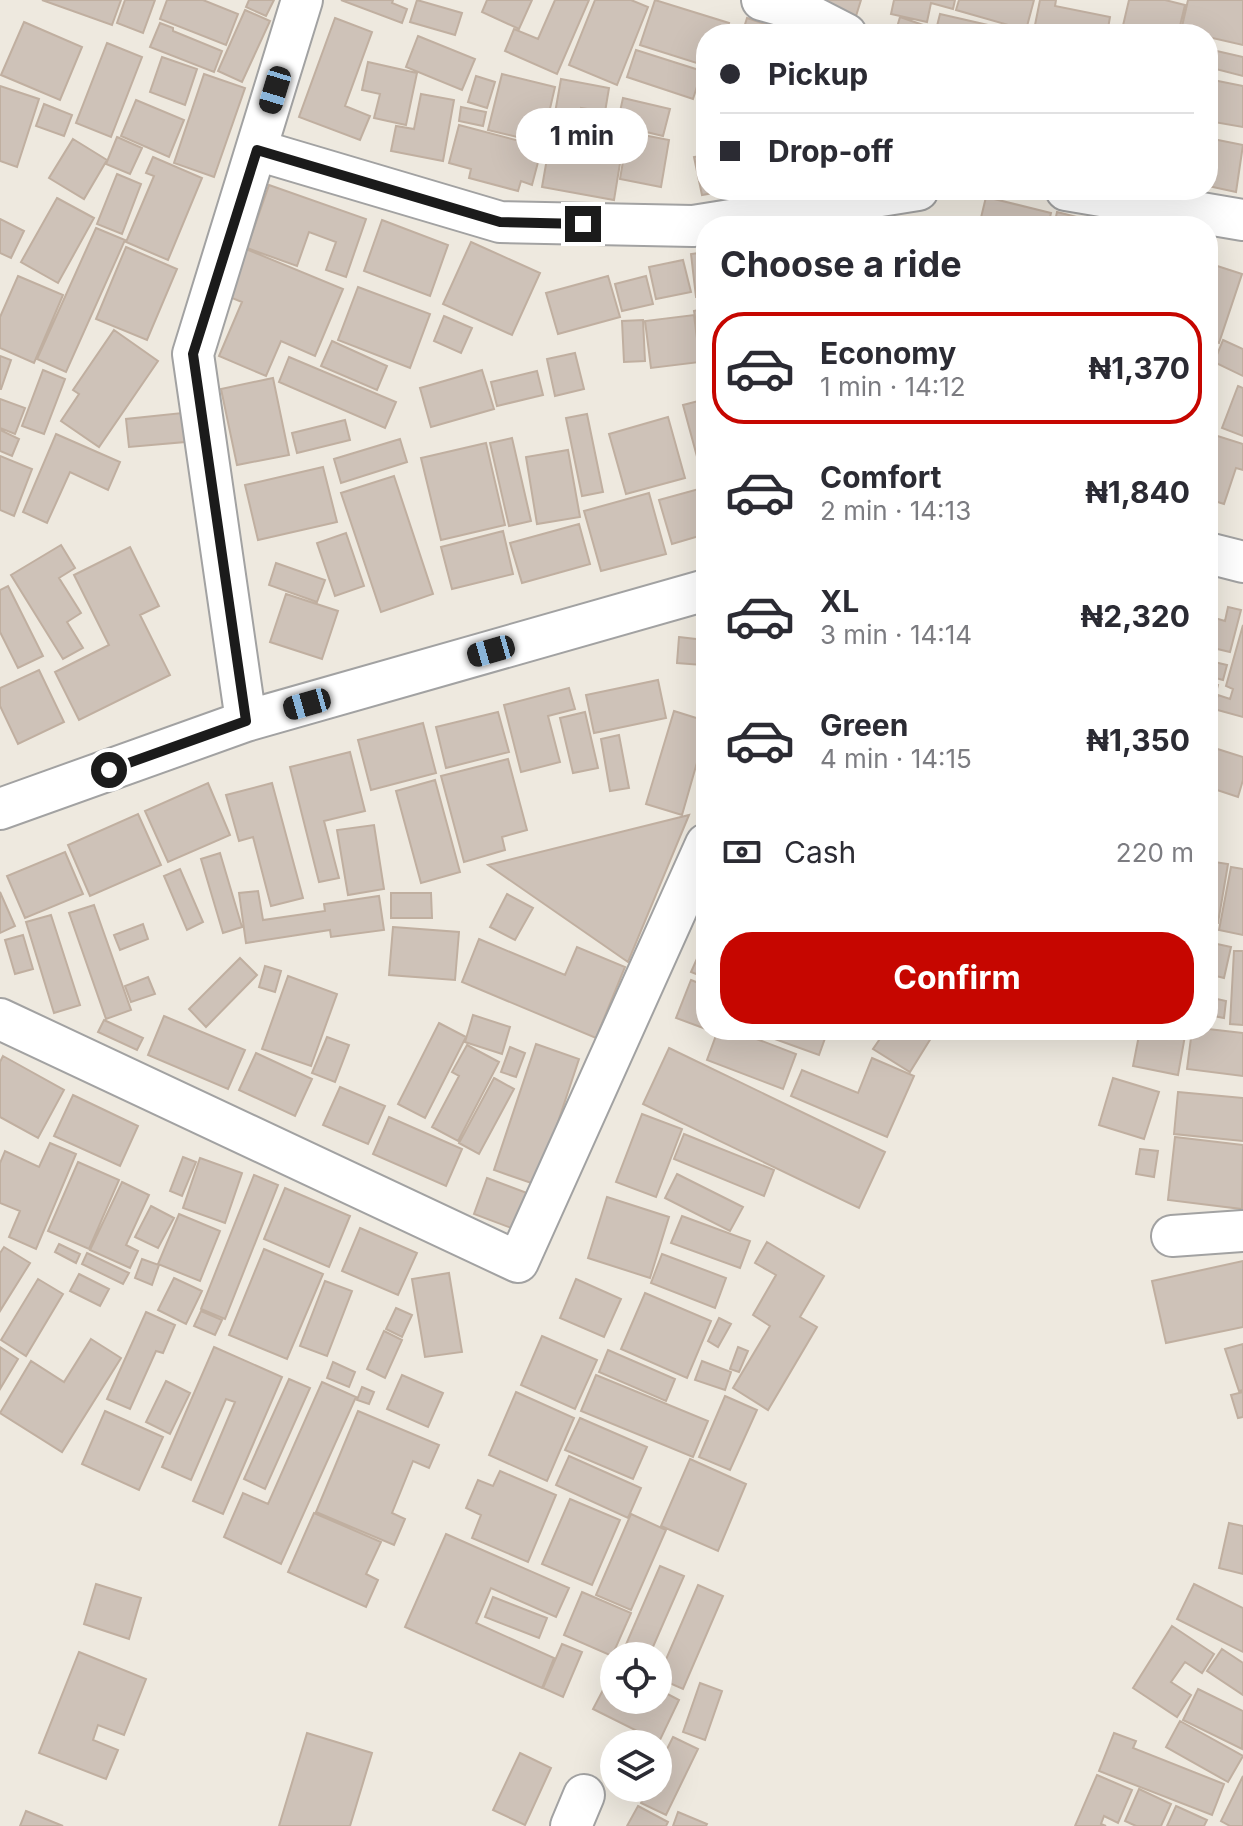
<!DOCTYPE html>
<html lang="en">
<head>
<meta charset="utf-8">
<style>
  :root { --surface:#fff; --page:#f7f7f7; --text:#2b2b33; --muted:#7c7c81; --line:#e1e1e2; --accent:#c60600 }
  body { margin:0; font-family:Inter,sans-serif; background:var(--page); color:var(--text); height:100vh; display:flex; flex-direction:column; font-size:30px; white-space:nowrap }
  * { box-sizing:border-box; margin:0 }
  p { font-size:26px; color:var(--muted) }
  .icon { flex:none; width:44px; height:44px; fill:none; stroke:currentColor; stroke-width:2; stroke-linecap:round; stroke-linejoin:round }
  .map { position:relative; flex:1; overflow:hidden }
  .drawer { position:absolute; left:696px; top:216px; width:522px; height:824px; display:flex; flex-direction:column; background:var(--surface); border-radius:32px; box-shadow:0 8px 32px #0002 }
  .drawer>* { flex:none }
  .top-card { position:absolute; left:696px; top:24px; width:522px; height:176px; border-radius:32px; box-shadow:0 8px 32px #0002; display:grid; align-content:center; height:176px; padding:0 24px; background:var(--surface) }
  .tools { position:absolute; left:600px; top:1642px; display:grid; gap:16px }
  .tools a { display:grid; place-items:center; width:72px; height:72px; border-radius:50%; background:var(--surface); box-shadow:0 8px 32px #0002; font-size:40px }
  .end { position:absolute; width:36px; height:36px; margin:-18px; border:10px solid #1b1b1b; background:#fff; box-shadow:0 0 0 4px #fff }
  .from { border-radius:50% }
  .bubble { position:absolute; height:56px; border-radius:28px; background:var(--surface); box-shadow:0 8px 32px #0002; font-size:26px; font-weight:700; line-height:56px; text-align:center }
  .car { position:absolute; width:24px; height:48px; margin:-24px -12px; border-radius:10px; box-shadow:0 0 6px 2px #0007; background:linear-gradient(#222 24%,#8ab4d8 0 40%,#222 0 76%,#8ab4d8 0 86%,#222 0) }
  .top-card b { display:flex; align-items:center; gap:28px; height:76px; font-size:30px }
  .top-card b+b { border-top:2px solid var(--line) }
  .top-card i { width:20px; height:20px; background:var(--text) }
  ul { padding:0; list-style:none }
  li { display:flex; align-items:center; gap:24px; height:112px; margin:0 16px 12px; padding:0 8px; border:4px solid transparent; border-radius:32px }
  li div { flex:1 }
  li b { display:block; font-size:30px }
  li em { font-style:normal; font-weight:700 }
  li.active { border-color:var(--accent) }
  li>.icon { width:72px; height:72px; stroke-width:1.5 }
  h2 { padding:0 24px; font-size:36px; line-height:96px }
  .pay { display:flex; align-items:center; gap:20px; height:88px; padding:0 24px; font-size:30px }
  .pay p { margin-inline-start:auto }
  .action { display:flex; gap:16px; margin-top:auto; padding:16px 24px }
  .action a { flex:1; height:92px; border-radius:32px; background:var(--accent); color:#fff; font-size:32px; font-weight:700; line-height:92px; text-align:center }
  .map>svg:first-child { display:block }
  .building { fill:#cec2b8; stroke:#c0afa0; stroke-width:2 }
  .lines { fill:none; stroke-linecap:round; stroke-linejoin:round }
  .minor-casing { stroke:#a2a2a2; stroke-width:44 }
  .minor { stroke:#fff; stroke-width:40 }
  .route { stroke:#1b1b1b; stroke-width:10 }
</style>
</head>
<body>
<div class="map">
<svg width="1243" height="1826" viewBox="0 0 1243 1826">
  <rect width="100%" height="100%" fill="#eee9df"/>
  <path class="building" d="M42 0H121L112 25Z
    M125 0H155L143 33 117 23Z
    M167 0H203L238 14 226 45 160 19Z
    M249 0H274L266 16 246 7Z
    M341 0H393L392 3 407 9 402 23Z
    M417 0 462 13 455 35 410 22Z
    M487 0H532L519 29 482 12Z
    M555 0H589L557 74 505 51 514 29 538 39Z
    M595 0H631L648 7 617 85 569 65Z
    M655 0 729 23 725 34H706V66L640 45Z
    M812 0H861L856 16 811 2Z
    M894 0H955L953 9 931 3 927 22 891 14Z
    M959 0H1034L1026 30 956 10Z
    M1040 0H1056L1055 6 1110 17 1107 34H1054L1034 30Z
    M1129 0H1165L1185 5 1178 34H1121Z
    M1188 0H1243V45L1208 37V34L1181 31Z
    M245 10 270 21 242 82 218 71Z
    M940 14 1010 30 1009 34H935Z
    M900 17 926 26 924 34H895Z
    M335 18 372 32 345 106 370 116 360 140 299 117Z
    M747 18 795 34H742Z
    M24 22 82 47 60 100 1 75Z
    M160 23 173 28V31L222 51 214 72 150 47Z
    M418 36 475 59 462 90 406 67Z
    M107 43 142 57 111 137 76 123Z
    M1208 49 1243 57V76L1208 67Z
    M636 50 702 71 693 99 627 77Z
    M162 57 197 69 185 105 150 92Z
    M368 62 417 73 406 125 374 118 380 94 362 90Z
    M204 74 245 88 214 177 174 163Z
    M502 74 555 87 542 143 488 130Z
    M476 76 495 82 487 108 468 102Z
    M561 79 609 88 605 112 581 108 575 143 622 151 614 200 542 187Z
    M1208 79 1243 86V127L1208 121Z
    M0 86 39 99 17 167 0 161Z
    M421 94 454 100 443 161 391 151 396 126 414 129Z
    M623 98 670 109 663 136 617 125Z
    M136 100 184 120 169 157 121 136Z
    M44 104 72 115 64 136 36 126Z
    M461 107 486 112 483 126 459 121Z
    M459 125 542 147 532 185 521 181 518 191 469 178 471 169 449 163Z
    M628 132 669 140 661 187 620 179Z
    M117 137 142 148 130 174 106 164Z
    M1208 138 1243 145 1236 192 1208 186Z
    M73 139 107 160 84 199 49 178Z
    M706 155V190H730L702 195 694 157Z
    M153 157 202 178 168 260 126 242 154 176 146 173Z
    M117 174 141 184 122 234 97 224Z
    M269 185 366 219 346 277 326 270 336 242 309 232 297 266 247 248Z
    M986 197 1051 213 1048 226H979Z
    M57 198 94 218 58 283 21 262Z
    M1057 212 1112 226H1054Z
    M0 219 24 231 11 258 0 253Z
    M382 220 448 245 430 296 364 271Z
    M96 228 125 240 66 372 37 359Z
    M471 242 540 273 512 335 443 304Z
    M126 247 177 269 147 340 96 319Z
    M246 249 343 289 315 356 281 341 266 376 219 356 242 302 227 296Z
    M706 252V296L696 297 691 254Z
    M683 260 691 292 656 299 649 267Z
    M1208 263 1242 274 1219 343 1208 339Z
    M18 276 63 295 34 363 0 348V317Z
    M608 276 620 317 558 334 546 293Z
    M646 276 653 304 622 311 615 284Z
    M358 287 430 314 410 368 338 340Z
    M706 308V357L702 358 694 311Z
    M694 315 700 362 651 368 645 321Z
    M444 316 472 328 461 353 434 341Z
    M643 320 645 361 624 362 622 321Z
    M114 330 158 361 99 447 61 421 79 394 73 390Z
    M1223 340 1243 349V376L1214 362Z
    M332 341 387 366 377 390 321 366Z
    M575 353 584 389 555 396 547 359Z
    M0 356 11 360 1 389H0Z
    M289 357 396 402 385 428 279 382Z
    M43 370 65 379 44 434 22 426Z
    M482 370 494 409 431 427 420 388Z
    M537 371 543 395 497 406 491 382Z
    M273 378 289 455 237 465 221 389Z
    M1238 386 1243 388V436L1222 428Z
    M0 399 25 408 15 434 0 428Z
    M706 399V474L702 475 683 405Z
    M182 413 185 442 129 447 126 419Z
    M587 414 603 492 582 496 566 418Z
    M668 417 685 478 626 494 609 434Z
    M345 420 350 440 297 453 292 433Z
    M0 430 19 439 12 456 0 451Z
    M1208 433 1243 444V470L1236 468 1224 504 1208 499Z
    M56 434 120 462 108 490 70 472 47 523 23 512Z
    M512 438 531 521 509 526 490 443Z
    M400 439 407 462 341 483 334 459Z
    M486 443 505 525 441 540 421 458Z
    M568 450 580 517 537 524 526 457Z
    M0 456 32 469 14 516 0 510Z
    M323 467 337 522 258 540 245 485Z
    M394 476 433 594 381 612 341 493Z
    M706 487V534L672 544 659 500Z
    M649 493 666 554 601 571 584 511Z
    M579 524 590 564 522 583 510 543Z
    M503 531 513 574 452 589 441 547Z
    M346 533 364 586 335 596 317 543Z
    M61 545 75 568 59 578 81 613 67 622 83 648 63 659 11 575Z
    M130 547 159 606 140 615 170 675 79 720 55 672 109 645 74 575Z
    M276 563 325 580 317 602 269 585Z
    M8 586 43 656 18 668 0 632V590Z
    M286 594 338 611 322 659 270 642Z
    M1228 607 1241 610 1230 652 1213 648 1210 661 1227 665 1223 680 1208 676V616L1225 621Z
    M1243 625V717L1214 709 1218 695 1230 699 1233 689 1226 686Z
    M679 637 704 640 702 665 677 663Z
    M39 670 64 722 18 744 0 706V688Z
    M658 680 666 718 594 733 586 695Z
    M1208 682 1218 685 1209 719H1208Z
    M569 688 575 709 548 716 560 762 521 772 504 705Z
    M674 711 706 721V731L682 815 646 804Z
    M498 712 509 752 446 768 436 727Z
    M585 712 598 768 573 773 560 718Z
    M423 723 436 773 371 790 358 740Z
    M619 735 629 788 610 791 601 739Z
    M1208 746 1243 757V780L1238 797 1208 787Z
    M350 752 365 811 324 821 339 878 319 882 290 767Z
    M508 759 527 830 502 837 505 850 464 862 441 776Z
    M435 780 460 872 421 883 396 791Z
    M208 783 230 835 168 862 145 811Z
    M272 783 303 898 271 906 253 837 239 841 226 795Z
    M138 814 161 865 90 896 68 845Z
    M689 815 628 962 488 865Z
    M374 825 384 889 348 895 337 830Z
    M65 852 83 894 25 918 7 876Z
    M220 853 242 927 223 933 201 859Z
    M1208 861 1228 864 1218 923 1208 922Z
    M1231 867 1243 869V935L1219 930Z
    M180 869 203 922 187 930 164 876Z
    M258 891 263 920 325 911 324 904 379 896 384 930 331 937 330 930 246 943 239 893Z
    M0 892 15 926 0 933Z
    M391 893H431L432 918H391Z
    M507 894 533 908 515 940 490 927Z
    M94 905 131 1010 106 1019 69 913Z
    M51 915 80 1005 54 1013 26 922Z
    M143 924 148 939 120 950 114 935Z
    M393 927 459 932 455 980 389 975Z
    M23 935 33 969 15 974 5 940Z
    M479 939 565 975 577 947 625 967 596 1038 462 982Z
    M1208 942 1231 947 1224 978 1208 974Z
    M1234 951H1243V1025L1230 1024Z
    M700 952 706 954V978L691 972Z
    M240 958 257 975 206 1027 189 1009Z
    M265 966 281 971 275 992 259 987Z
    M288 976 337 994 311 1066 262 1049Z
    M148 977 155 994 131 1002 125 986Z
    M691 980 706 986V1029L676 1018Z
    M1208 997 1226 1001 1224 1018 1208 1015Z
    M473 1015 510 1027 502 1054 465 1042Z
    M164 1016 245 1050 228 1089 148 1055Z
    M104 1020 143 1038 137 1050 98 1032Z
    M439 1023 466 1037 425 1118 398 1104Z
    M1208 1029 1243 1033V1076L1187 1069 1192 1030Z
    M718 1030H733L796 1054 783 1089 707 1060Z
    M750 1030H828L819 1055Z
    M886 1030H936L910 1072 873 1049Z
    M1140 1030H1186L1178 1075 1133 1066Z
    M327 1037 349 1045 335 1082 312 1073Z
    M536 1044 579 1059 537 1185 494 1170Z
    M467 1045 499 1062 458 1141 432 1127 459 1076 452 1072Z
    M510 1047 525 1053 516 1077 501 1072Z
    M669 1048 885 1152 859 1208 643 1104Z
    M256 1053 312 1079 295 1116 239 1090Z
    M3 1056 64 1090 38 1138 0 1117V1062Z
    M872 1058 914 1076 887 1137 791 1096 802 1070 858 1093Z
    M494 1078 514 1089 479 1154 459 1143Z
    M1113 1078 1159 1092 1144 1139 1099 1125Z
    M340 1087 385 1106 368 1144 323 1125Z
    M1178 1092 1243 1098V1141L1174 1134Z
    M73 1095 138 1126 120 1166 54 1136Z
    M642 1114 682 1129 656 1197 616 1182Z
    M389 1117 462 1149 446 1186 373 1154Z
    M684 1134 774 1170 764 1196 674 1159Z
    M1175 1137 1243 1145 1242 1209 1168 1200Z
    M50 1143 76 1154 36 1249 9 1237 20 1211 0 1203V1163L5 1151 39 1167Z
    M1140 1149 1158 1151 1154 1177 1136 1174Z
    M183 1157 196 1162 182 1196 170 1191Z
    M200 1158 242 1173 225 1223 183 1208Z
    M78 1162 119 1180 89 1249 48 1231Z
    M677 1174 743 1207 730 1231 665 1198Z
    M254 1175 278 1185 225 1319 201 1309Z
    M487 1178 535 1196 522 1232 474 1214Z
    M122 1182 149 1195 126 1245 138 1251 130 1268 90 1250Z
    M285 1188 350 1216 329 1267 264 1239Z
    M607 1197 669 1217 650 1278 588 1258Z
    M151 1206 174 1218 158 1248 135 1237Z
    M179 1214 220 1231 200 1281 158 1264Z
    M682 1216 750 1241 740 1268 671 1243Z
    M360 1228 417 1253 398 1295 342 1271Z
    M767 1242 824 1276 800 1317 817 1327 768 1410 733 1388 770 1326 753 1315 776 1275 755 1263Z
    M59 1244 80 1254 76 1263 55 1252Z
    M4 1247 30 1263 0 1311V1253Z
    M264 1249 323 1274 287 1359 229 1335Z
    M87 1253 129 1273 123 1284 82 1264Z
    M662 1254 726 1278 715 1308 651 1283Z
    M142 1259 159 1265 152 1285 135 1278Z
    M1243 1261V1327L1166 1343 1152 1281Z
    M449 1273 462 1352 425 1357 412 1279Z
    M79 1274 109 1289 100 1306 70 1291Z
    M174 1278 202 1291 186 1324 158 1310Z
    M38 1279 63 1294 26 1356 1 1340Z
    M576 1279 621 1299 604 1337 560 1318Z
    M325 1281 352 1291 327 1356 300 1346Z
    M645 1293 711 1321 687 1378 621 1349Z
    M396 1308 412 1315 402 1337 386 1329Z
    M201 1311 222 1320 215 1335 194 1326Z
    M146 1312 175 1325 163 1353 156 1351 130 1409 107 1399Z
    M719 1318 731 1324 718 1347 708 1341Z
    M384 1331 402 1340 385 1378 367 1369Z
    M542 1336 597 1360 575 1409 521 1385Z
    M91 1339 121 1358 62 1452 0 1413 31 1361 64 1382Z
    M1243 1344V1390L1239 1391 1225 1349Z
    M0 1347 18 1359 0 1389Z
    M214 1347 282 1377 223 1514 193 1501 235 1402 226 1399 191 1480 162 1467Z
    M738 1347 748 1351 739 1372 730 1369Z
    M608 1350 675 1379 666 1401 599 1372Z
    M702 1361 731 1372 725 1390 695 1380Z
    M333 1362 355 1372 349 1387 327 1378Z
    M402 1375 443 1393 428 1427 387 1409Z
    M596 1375 708 1421 693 1457 581 1411Z
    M289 1379 310 1388 265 1489 244 1479Z
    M166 1381 190 1393 170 1434 146 1422Z
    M322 1382 356 1397 281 1564 224 1537 243 1493 268 1504Z
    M362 1387 374 1392 369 1404 357 1400Z
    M516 1392 574 1418 547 1481 489 1455Z
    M1243 1392V1417L1238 1418 1231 1395Z
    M725 1396 757 1410 730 1470 699 1457Z
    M105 1411 163 1437 139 1490 82 1464Z
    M358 1411 439 1445 429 1468 413 1461 392 1513 405 1519 394 1545 316 1512Z
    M580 1418 647 1447 633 1479 565 1450Z
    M569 1456 641 1488 628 1518 556 1485Z
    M690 1459 746 1484 718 1551 661 1526Z
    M500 1471 556 1495 528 1562 472 1538 481 1515 466 1508 478 1480 493 1486Z
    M570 1499 620 1520 592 1585 542 1564Z
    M314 1513 381 1542 366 1574 378 1580 366 1607 288 1572Z
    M631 1514 666 1530 631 1610 596 1595Z
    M1229 1523 1243 1526V1574L1219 1568Z
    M446 1534 569 1588 556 1617 491 1588 476 1623 554 1658 542 1688 405 1627Z
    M660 1566 684 1576 649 1656H621Z
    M96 1584 141 1598 129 1639 84 1624Z
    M1194 1584 1243 1608V1652L1177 1619Z
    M698 1585 723 1596 683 1689 658 1678Z
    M582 1592 631 1613 612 1656 564 1635Z
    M493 1597 547 1618 539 1638 485 1617Z
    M1172 1626 1214 1654 1202 1673 1185 1662 1171 1682 1191 1695 1177 1717 1133 1688Z
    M562 1644 582 1652 563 1697 543 1688Z
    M1222 1649 1243 1663V1695L1207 1671Z
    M79 1652 146 1679 124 1735 98 1725 93 1740 118 1750 106 1779 39 1753Z
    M614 1669V1700H658V1689L679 1700 659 1742 593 1709Z
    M700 1683 722 1691 705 1740 683 1732Z
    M1198 1689 1243 1711 1242 1749 1183 1720Z
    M1180 1721 1243 1756 1228 1782 1166 1747Z
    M307 1733 372 1753 350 1826H279Z
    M1114 1733 1136 1741 1133 1748 1224 1784 1212 1815 1099 1771Z
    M673 1737 698 1749 666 1815 641 1803 648 1788H658V1767Z
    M520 1753 551 1768 525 1825 493 1810Z
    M1097 1775 1132 1790 1118 1823 1104 1816 1101 1824 1106 1826H1075Z
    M1243 1776V1826H1230L1221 1821Z
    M1139 1789 1171 1804 1161 1826H1136L1125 1821Z
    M638 1806 668 1822 666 1826H627Z
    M1176 1806 1207 1820 1204 1826H1167Z
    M26 1811 63 1826H20Z
    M678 1812 707 1824 706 1826H673Z"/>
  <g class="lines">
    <defs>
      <path id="minor" d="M762 0 801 11 846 34
        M257 150 500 222 693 226 918 190
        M1066 190 1243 220
        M1208 553 1243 562
        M246 721 193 354 302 0
        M0 809 246 721 706 590
        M0 1019 518 1262 706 844
        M1172 1236 1243 1231
        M571 1826 584 1795"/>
    </defs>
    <use href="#minor" class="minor-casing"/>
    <use href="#minor" class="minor"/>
  </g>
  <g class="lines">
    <path class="route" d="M109 770 246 721 193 354 257 150 500 222 583 224"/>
  </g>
</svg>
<div class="tools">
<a><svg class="icon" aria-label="locate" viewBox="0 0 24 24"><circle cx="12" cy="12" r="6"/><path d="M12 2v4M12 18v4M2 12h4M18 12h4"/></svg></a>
<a><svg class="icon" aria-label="layers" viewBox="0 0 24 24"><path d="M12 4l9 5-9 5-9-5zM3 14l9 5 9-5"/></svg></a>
</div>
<i class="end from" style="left:109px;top:770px"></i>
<i class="end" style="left:583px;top:224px"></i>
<div class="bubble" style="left:516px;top:108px;width:132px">1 min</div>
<i class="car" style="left:275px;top:90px;rotate:197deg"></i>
<i class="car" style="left:491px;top:651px;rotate:254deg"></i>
<i class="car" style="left:307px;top:704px;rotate:254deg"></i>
<div class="top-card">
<b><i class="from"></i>Pickup</b>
<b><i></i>Drop-off</b>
</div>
<section class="drawer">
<h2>Choose a ride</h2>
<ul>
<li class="active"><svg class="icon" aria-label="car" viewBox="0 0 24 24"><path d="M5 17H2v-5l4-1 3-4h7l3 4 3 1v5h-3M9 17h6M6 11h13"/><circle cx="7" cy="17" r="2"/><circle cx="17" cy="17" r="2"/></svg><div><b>Economy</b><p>1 min · 14:12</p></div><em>₦1,370</em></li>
<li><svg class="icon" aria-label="car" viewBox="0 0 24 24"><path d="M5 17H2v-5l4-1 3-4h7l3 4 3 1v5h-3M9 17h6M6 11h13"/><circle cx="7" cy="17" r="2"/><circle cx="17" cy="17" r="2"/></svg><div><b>Comfort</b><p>2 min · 14:13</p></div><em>₦1,840</em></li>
<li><svg class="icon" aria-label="car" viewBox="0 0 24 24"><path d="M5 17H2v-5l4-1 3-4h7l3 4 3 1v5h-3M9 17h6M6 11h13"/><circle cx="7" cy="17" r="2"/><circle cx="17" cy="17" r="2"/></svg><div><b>XL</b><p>3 min · 14:14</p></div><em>₦2,320</em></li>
<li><svg class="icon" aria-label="car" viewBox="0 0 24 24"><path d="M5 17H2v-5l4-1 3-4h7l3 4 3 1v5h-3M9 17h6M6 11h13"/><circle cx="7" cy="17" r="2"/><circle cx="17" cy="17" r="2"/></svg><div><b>Green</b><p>4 min · 14:15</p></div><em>₦1,350</em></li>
</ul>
<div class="pay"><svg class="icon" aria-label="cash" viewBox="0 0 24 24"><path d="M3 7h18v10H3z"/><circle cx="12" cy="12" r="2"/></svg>Cash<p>220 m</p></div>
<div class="action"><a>Confirm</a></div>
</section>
</div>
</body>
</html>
